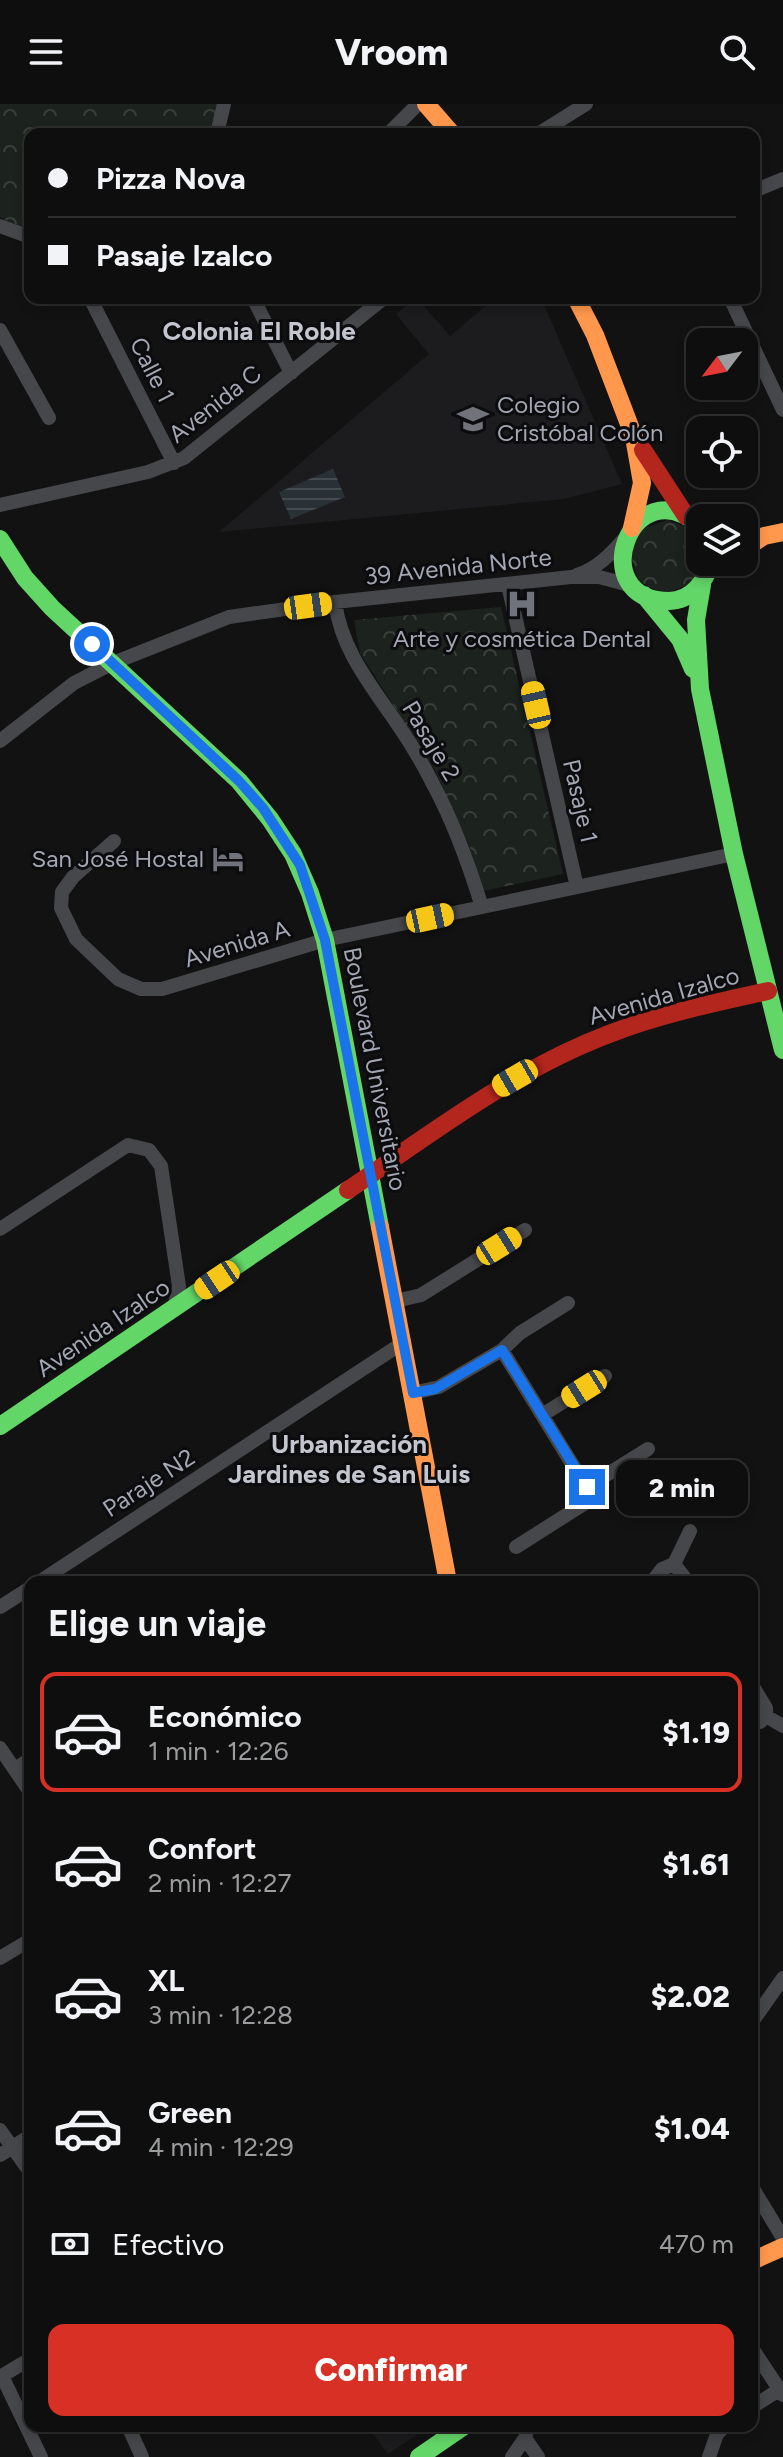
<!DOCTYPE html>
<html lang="es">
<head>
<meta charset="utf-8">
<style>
  :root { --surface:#0e0e0e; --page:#1c1c1c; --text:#f1f3f6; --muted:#9b9c9e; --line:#2e2e2e; --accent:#d93025 }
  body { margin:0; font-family:Figtree,sans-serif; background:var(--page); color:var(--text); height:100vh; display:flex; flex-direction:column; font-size:30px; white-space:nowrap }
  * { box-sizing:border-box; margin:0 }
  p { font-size:26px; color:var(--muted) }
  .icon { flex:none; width:44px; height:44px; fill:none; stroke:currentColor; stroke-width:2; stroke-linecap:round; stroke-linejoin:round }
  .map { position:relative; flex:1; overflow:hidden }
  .details { position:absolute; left:24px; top:1472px; width:734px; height:856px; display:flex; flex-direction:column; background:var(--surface); border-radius:16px; box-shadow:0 4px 12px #0003,0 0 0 2px var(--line) }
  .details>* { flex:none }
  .hud { position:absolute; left:24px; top:24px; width:736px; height:176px; border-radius:16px; box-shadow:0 4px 12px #0003,0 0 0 2px var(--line); display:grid; align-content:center; height:176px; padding:0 24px; background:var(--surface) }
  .needle { width:52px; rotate:238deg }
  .fabs { position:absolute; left:686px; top:224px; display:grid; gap:16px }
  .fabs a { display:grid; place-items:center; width:72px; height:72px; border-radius:16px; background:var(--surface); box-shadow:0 4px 12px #0003,0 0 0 2px var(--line); font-size:40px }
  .end { position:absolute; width:36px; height:36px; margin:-18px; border:10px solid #1a73e8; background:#fff; box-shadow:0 0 0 4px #fff }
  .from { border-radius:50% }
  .bubble { position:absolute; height:56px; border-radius:16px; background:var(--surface); box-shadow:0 4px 12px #0003,0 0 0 2px var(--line); font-size:26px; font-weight:800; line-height:56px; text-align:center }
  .car { position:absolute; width:24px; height:48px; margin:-24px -12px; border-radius:10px; box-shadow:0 0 6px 2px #0007; background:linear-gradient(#f5c518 24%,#345 0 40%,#f5c518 0 76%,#345 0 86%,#f5c518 0) }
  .hud b { display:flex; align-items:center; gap:28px; height:76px; font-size:30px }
  .hud b+b { border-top:2px solid var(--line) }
  .hud i { width:20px; height:20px; background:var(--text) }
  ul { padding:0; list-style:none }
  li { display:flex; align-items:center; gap:24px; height:120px; margin:0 16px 12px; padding:0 8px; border:4px solid transparent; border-radius:16px }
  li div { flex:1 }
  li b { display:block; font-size:30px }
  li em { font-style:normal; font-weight:800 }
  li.active { border-color:var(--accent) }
  li>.icon { width:72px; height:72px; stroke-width:1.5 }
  h2 { padding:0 24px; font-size:36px; line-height:96px }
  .pay { display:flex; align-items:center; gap:20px; height:88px; padding:0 24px; font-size:30px }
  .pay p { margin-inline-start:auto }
  .cta { display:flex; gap:16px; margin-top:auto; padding:16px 24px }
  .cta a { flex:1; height:92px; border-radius:16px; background:var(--accent); color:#fff; font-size:32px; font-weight:800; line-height:92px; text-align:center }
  header { display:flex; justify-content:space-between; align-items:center; height:104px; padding:0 24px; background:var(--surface); font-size:36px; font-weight:800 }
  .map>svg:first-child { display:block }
  .built { fill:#1c1c1e }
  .park { fill:url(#park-crowns) }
  .water { fill:url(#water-rules) }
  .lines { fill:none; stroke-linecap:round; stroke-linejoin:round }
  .street { stroke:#46474a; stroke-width:14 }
  .fast { stroke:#63d668; stroke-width:18 }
  .slow { stroke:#ff974d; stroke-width:18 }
  .jam { stroke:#b3261e; stroke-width:18 }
  .route { stroke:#1a73e8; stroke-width:10 }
  .labels { text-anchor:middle; stroke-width:6; stroke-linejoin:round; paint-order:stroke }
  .street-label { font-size:24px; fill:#a3a7b3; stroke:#0c0c0e }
  .poi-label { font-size:24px; fill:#a3a7b3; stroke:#0c0c0e; text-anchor:start }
  .neighbourhood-label { font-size:26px; font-weight:bold; fill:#c4c6cf; stroke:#0c0c0e }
</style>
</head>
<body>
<header><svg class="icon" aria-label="menu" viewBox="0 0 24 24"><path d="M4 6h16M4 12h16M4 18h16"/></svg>Vroom<svg class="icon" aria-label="search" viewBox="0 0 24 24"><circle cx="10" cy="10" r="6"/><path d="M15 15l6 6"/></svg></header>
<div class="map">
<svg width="783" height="2353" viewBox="0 0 783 2353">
  <defs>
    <pattern id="park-crowns" width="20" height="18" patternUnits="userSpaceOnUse" patternTransform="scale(2)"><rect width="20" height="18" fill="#1c221d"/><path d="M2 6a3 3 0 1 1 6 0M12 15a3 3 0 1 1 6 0" fill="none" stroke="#3a3f3b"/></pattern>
    <pattern id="water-rules" width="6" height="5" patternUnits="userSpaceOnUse" patternTransform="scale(2)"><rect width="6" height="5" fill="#293036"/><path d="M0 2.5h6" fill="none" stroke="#454b51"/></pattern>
  </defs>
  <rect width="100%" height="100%" fill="#121212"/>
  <path class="built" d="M415 194H417L450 232 489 199 485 194H541L622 380 564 395 219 428 429 250 396 210Z
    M367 2322H430L388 2350Z"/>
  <path class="park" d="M0 0H219L209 30H30V130L0 113Z
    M668 416C697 428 700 425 700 458H704L694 479 663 490 639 477 630 450 642 425Z
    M501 503 563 770 483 787 469 741 436 668 360 549 354 516Z"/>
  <path class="water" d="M333 365 345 393 291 415 279 388Z"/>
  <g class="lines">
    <path class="street" d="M217 30 224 0
      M388 30 418 0
      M538 30 586 0
      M754 87 783 75
      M0 122 30 133
      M90 194 174 359
      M253 194 291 269
      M731 196 783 306
      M0 226 49 314
      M0 401 148 368 184 354 384 194
      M577 471C596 465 610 451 623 436
      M508 481 577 783
      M335 498C341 545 370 580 396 618 410 638 423 660 434 682 455 721 469 761 482 803
      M0 637 74 579 113 559 229 513 335 498 571 473H599L633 482
      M114 737 73 773 62 788 61 804 76 835 118 875 141 885H162L325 836 734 750
      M0 1125 128 1041 149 1046 161 1062 179 1182 174 1205
      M396 1197 421 1191 525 1126
      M502 1246 593 1394 516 1443
      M413 1289 439 1283 502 1246 520 1229 568 1199
      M542 1311 605 1272
      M587 1383 648 1345
      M674 1460 688 1478
      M39 1478 404 1238
      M652 1478 662 1465 674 1460 690 1427
      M0 1503 30 1484
      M752 1581 766 1604V1612
      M766 1612 783 1622
      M752 1619 760 1618 766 1612
      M0 1644 30 1688
      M15 1665 30 1655
      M0 1854 30 1836
      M752 1918 783 1874
      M0 2026 30 2068
      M0 2051 30 2032
      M752 2083 783 2134
      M752 2244 783 2291
      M2 2272 41 2353
      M0 2273 30 2255
      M752 2303 779 2286
      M128 2322 142 2353
      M525 2334 538 2353
      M512 2353 525 2334 528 2322
      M709 2353 717 2330 725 2322"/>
    <path class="fast" d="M700 422C631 361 583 497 669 497 693 496 704 478 712 458
      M0 435 25 474 52 504 239 677 270 715 293 750 310 789 325 836 380 1123
      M702 481 696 516 700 585 734 750 783 946
      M644 491 680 535 693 565
      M0 1322 348 1086
      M419 2353 464 2322"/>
    <path class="slow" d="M426 0 452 30
      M576 194 595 231 634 333 642 379 632 424
      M744 445 764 432 783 428
      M380 1123 448 1478
      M752 2157 783 2143"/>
    <path class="jam" d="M643 346 686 412
      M348 1086C432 1029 514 966 609 930 661 910 714 899 768 887"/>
  </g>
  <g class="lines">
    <path class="route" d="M92 540 239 677 263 704 300 761 325 836 413 1289 435 1285 502 1246 587 1383"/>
  </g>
  <defs>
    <symbol id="school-bare" viewBox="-9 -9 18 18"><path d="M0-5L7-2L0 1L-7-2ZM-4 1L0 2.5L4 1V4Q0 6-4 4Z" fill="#70737b" stroke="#0c0c0e" stroke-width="2.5" paint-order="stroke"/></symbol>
    <symbol id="hospital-bare" viewBox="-9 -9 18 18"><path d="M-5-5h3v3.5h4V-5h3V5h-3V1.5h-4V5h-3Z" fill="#70737b" stroke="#0c0c0e" stroke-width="2.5" paint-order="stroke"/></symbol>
    <symbol id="hotel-bare" viewBox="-9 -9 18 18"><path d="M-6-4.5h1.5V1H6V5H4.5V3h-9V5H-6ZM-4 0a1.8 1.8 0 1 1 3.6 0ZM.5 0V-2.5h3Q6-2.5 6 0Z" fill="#70737b" stroke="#0c0c0e" stroke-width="2.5" paint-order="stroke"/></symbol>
  </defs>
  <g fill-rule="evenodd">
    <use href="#school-bare" x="451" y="293" width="44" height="44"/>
    <use href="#hospital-bare" x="500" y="478" width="44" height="44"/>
    <use href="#hotel-bare" x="206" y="733" width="44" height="44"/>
  </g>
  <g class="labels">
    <g class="street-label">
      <text transform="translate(152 266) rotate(63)" y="8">Calle 1</text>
      <text transform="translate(215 300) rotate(-38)" y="8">Avenida C</text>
      <text transform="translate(458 463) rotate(-6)" y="8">39 Avenida Norte</text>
      <text transform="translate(431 637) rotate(59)" y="8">Pasaje 2</text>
      <text transform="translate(580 697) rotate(77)" y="8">Pasaje 1</text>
      <text transform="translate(237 840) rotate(-17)" y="8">Avenida A</text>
      <text transform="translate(664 892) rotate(-16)" y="8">Avenida Izalco</text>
      <text transform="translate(375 965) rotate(79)" y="8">Boulevard Universitario</text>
      <text transform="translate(103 1224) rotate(-34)" y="8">Avenida Izalco</text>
      <text transform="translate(149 1379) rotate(-33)" y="8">Paraje N2</text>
    </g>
    <g class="poi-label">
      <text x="497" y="309">Colegio<tspan x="497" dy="28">Cristóbal Colón</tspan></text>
      <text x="522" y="543" text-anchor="middle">Arte y cosmética Dental</text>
      <text x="204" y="763" text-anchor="end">San José Hostal</text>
    </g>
    <g class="neighbourhood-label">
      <text x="259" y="236">Colonia El Roble</text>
      <text x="349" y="1349">Urbanización<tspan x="349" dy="30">Jardines de San Luis</tspan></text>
    </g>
  </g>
</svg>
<div class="fabs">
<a><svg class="needle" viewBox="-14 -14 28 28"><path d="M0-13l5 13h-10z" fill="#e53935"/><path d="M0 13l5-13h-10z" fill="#9b9c9e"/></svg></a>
<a><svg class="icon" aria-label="locate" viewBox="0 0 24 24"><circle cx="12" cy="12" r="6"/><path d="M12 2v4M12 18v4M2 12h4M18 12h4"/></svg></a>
<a><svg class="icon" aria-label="layers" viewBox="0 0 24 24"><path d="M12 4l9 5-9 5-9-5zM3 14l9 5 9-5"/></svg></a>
</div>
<i class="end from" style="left:92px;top:540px"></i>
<i class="end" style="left:587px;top:1383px"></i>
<div class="bubble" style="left:616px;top:1356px;width:132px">2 min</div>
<i class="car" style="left:308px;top:502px;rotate:82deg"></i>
<i class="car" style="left:536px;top:601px;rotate:347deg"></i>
<i class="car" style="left:430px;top:814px;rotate:78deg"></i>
<i class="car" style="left:515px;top:974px;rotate:240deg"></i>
<i class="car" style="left:499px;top:1142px;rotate:58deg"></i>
<i class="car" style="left:217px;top:1176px;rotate:236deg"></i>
<i class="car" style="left:584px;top:1285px;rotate:238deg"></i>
<div class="hud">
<b><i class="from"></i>Pizza Nova</b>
<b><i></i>Pasaje Izalco</b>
</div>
<section class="details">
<h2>Elige un viaje</h2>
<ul>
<li class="active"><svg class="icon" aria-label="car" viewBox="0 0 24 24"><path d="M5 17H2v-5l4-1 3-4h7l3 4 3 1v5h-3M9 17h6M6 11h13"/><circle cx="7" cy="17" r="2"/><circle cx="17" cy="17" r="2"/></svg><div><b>Económico</b><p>1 min · 12:26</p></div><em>$1.19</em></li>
<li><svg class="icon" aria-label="car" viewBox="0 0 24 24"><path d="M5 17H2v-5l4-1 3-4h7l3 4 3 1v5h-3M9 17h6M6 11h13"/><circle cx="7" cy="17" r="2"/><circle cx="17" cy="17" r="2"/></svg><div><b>Confort</b><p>2 min · 12:27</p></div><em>$1.61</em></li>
<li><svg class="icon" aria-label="car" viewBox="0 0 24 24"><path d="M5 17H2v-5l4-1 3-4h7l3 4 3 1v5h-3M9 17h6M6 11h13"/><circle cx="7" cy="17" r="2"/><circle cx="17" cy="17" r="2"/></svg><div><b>XL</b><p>3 min · 12:28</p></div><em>$2.02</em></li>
<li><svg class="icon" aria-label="car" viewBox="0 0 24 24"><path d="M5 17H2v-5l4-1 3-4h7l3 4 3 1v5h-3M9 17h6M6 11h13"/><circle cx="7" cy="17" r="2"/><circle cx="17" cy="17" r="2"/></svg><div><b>Green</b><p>4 min · 12:29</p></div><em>$1.04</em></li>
</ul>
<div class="pay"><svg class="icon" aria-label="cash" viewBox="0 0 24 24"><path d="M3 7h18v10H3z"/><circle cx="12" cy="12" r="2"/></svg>Efectivo<p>470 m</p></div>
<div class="cta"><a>Confirmar</a></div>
</section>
</div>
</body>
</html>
